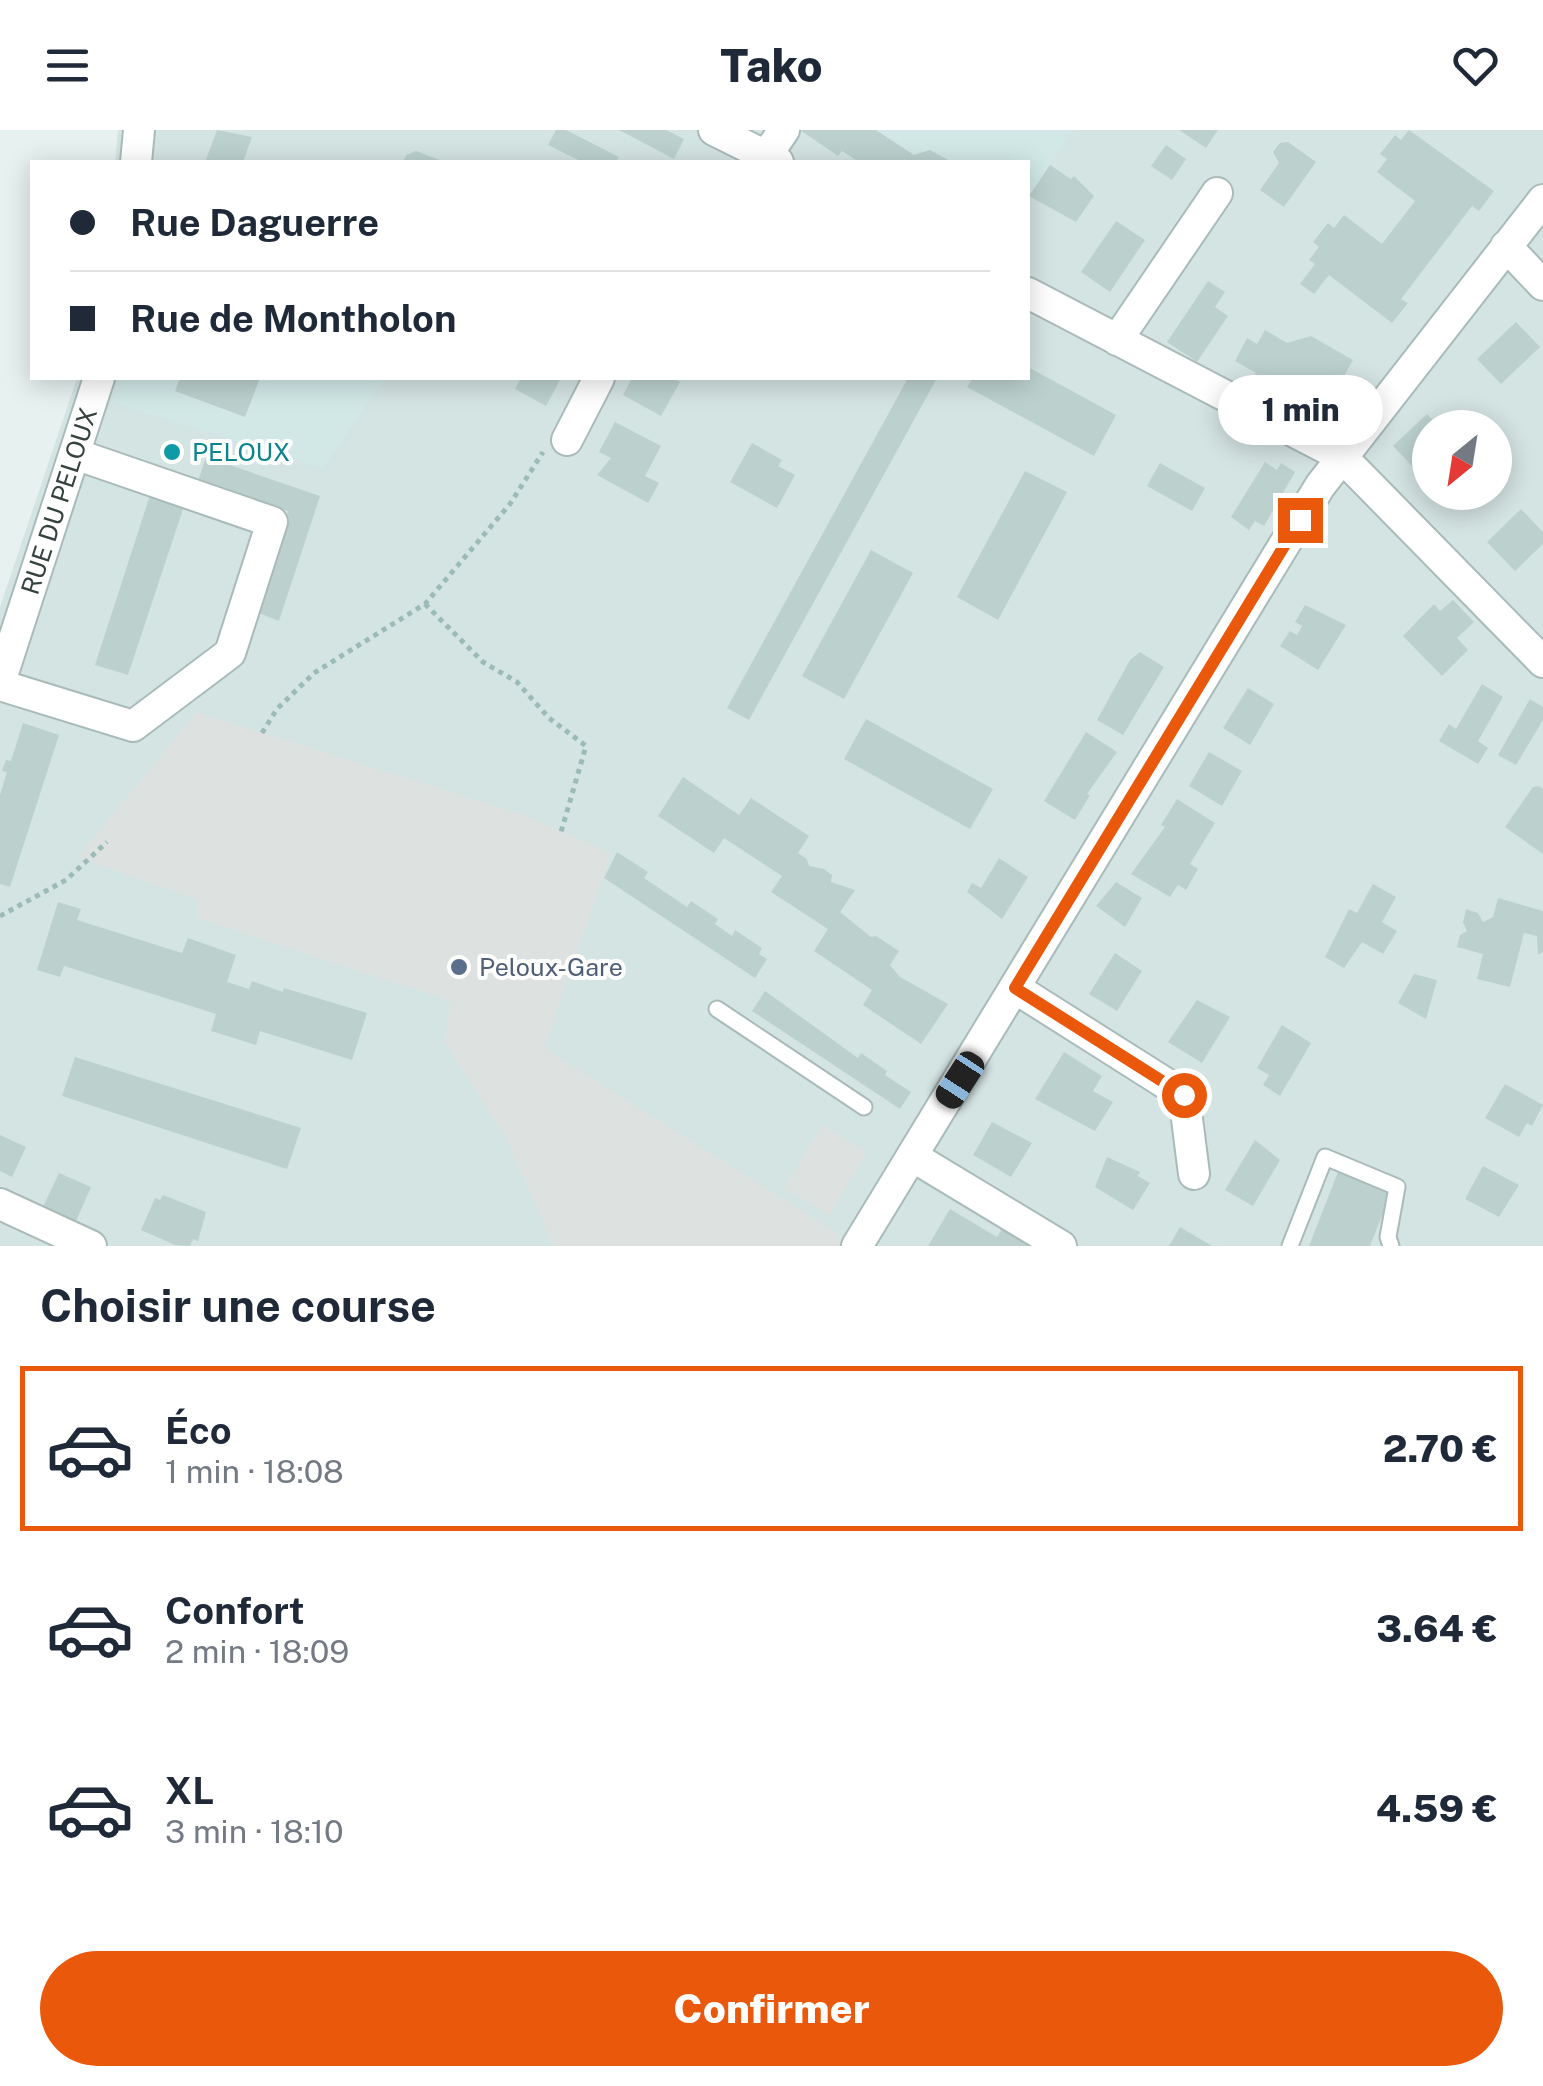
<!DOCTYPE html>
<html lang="fr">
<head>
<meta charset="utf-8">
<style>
  :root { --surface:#fff; --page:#f6f6f7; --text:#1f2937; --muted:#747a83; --line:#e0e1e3; --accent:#ea580c }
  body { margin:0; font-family:"Public Sans",sans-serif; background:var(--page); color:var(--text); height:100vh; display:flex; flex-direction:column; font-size:38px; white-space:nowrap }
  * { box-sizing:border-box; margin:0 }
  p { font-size:32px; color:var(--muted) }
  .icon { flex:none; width:55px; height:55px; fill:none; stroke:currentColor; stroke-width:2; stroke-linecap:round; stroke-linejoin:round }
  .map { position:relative; height:1116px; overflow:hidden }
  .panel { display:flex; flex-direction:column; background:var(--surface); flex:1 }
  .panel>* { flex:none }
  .guide { position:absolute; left:30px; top:30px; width:1000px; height:220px; border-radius:0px; box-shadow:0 5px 25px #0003; display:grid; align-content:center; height:220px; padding:0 40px; background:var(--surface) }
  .needle { width:65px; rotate:210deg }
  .fabs { position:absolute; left:1412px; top:280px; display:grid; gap:20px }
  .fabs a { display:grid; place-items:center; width:100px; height:100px; border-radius:50%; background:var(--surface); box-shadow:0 5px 25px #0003; font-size:50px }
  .end { position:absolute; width:45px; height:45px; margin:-22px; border:12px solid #ea580c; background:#fff; box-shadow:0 0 0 5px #fff }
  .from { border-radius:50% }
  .bubble { position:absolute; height:70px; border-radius:35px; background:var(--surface); box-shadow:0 5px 25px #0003; font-size:32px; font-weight:800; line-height:70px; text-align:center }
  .car { position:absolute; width:30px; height:60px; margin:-30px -15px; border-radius:12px; box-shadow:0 0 8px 2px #0007; background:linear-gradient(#222 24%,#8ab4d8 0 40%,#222 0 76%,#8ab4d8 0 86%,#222 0) }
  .guide b { display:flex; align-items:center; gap:35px; height:95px; font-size:38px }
  .guide b+b { border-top:2px solid var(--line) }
  .guide i { width:25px; height:25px; background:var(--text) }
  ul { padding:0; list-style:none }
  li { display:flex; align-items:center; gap:30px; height:165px; margin:0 20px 15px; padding:0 20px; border:5px solid transparent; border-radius:0px }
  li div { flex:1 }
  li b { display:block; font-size:38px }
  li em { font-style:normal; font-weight:800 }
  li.current { border-color:var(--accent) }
  li>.icon { width:90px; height:90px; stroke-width:1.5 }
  h2 { padding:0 40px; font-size:45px; line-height:120px }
  .cta { display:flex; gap:20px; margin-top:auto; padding:20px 40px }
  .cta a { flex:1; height:115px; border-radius:60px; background:var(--accent); color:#fff; font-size:40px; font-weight:800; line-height:115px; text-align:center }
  header { display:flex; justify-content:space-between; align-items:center; height:130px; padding:0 40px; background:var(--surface); font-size:45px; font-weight:800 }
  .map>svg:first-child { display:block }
  .residential { fill:#d4e4e3; fill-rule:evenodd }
  .education { fill:#d1e8e7 }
  .parking { fill:#dde2e1 }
  .building { fill:#bcd1ce }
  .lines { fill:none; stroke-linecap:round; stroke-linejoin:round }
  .lane-casing { stroke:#a9bbb9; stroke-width:19 }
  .street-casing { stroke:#a9bbb9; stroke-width:34 }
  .path { stroke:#9cbbb7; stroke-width:5; stroke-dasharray:5 5; stroke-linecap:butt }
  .lane { stroke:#fff; stroke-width:15 }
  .street { stroke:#fff; stroke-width:30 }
  .route { stroke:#ea580c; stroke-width:12 }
  .culture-dot { fill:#0f9aa8; stroke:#fff; stroke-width:4 }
  .service-dot { fill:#5c6f8a; stroke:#fff; stroke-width:4 }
  .labels { text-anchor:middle; stroke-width:8; stroke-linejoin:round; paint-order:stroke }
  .culture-label { font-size:25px; fill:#0d838f; stroke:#fff; text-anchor:start }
  .street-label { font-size:25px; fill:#364240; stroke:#fff }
  .service-label { font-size:25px; fill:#4e5e75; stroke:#fff; text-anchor:start }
</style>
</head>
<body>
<header><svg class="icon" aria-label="menu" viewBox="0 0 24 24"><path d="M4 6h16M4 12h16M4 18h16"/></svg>Tako<svg class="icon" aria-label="heart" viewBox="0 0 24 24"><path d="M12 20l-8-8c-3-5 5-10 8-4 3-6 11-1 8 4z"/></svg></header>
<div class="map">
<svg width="1543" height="1116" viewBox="0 0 1543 1116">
  <rect width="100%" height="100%" fill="#e6f1f0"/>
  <path class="residential" d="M118 0H1543V1116H0V477L77 248H1028V32H115ZM1430 298H1495V362H1430Z"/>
  <path class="education" d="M800 0H1074L1028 69V32H859L842 21 838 26Z
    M120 248H385L323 339 112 272Z"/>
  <path class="parking" d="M196 582 515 682 611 723 544 918 843 1107 838 1116H554L506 1008 444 911 451 871 197 788 198 770 78 727Z
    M822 995 867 1022 829 1085 784 1058Z"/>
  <path class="building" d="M217 0 252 7 243 32H205Z
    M556 0H566L619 27 616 32H582L548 15Z
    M619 0H666L684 9 674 29Z
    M800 0H876L914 25 930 20 952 32H859L842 21 838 26Z
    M1179 0H1218L1206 18Z
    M1409 0 1494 61 1479 81 1472 76 1401 169 1408 173 1392 193 1329 145 1314 164 1300 154 1315 134 1309 130 1319 117 1313 112 1328 93 1334 98 1344 85 1382 114 1415 71 1377 42 1387 29 1380 24 1395 5 1401 10Z
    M1288 12 1316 32 1284 77 1260 60 1279 33 1273 22 1280 13Z
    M1166 15 1186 29 1172 50 1151 36Z
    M416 21 445 32H403L406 25Z
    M1050 35 1071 49 1074 46 1094 66 1076 92 1029 66Z
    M1116 91 1145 110 1110 162 1081 142Z
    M1208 151 1225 162 1215 177 1228 186 1197 232 1167 212Z
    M1516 192 1540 217 1501 254 1477 229Z
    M1265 200 1287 213 1311 206 1353 230 1330 271 1310 277 1276 259 1278 255 1267 248 1264 253 1253 247 1256 243 1235 231 1247 208 1257 214Z
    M1028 237 1116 285 1094 326 967 257 973 248H1028Z
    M180 248H260L245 287 175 261Z
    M521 248H561L546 276 515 259Z
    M632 248H672L680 252 661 286 623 265Z
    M908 248H937L749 590 727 578Z
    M1427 284 1440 298H1430V321L1413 337 1393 316Z
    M615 292 661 316 645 346 659 353 648 373 597 345 611 328 599 322Z
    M752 313 782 330 778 336 795 345 777 378 730 352Z
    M206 327 320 366 279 491 256 482 288 381 198 351Z
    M1265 332 1277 340 1281 333 1295 342 1264 396 1255 391 1249 400 1231 387Z
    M1160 333 1205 358 1192 381 1147 356Z
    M1025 341 1067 362 998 490 957 467Z
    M152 359 186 370 128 545 95 535Z
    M1521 379 1543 402V414L1515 441 1487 412Z
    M871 420 913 443 844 569 802 546Z
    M1453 470 1474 492 1457 508 1468 520 1442 546 1403 506 1434 474 1440 481Z
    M1305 475 1346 495 1318 540 1280 516 1290 501 1297 505 1302 496 1295 492Z
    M1140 522 1164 537 1123 605 1097 590 1130 530Z
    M1482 554 1503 567 1478 611 1488 618 1478 634 1439 611 1449 594 1456 599Z
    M1248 558 1274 574 1250 615 1223 598Z
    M1530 569 1543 577V590L1516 635 1498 625Z
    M866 589 993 659 970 699 844 629Z
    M23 593 59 605 10 757 0 754V665L7 642 2 641 6 630 11 631Z
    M1086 602 1117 622 1087 664 1090 665 1075 690 1044 671Z
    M1209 622 1242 641 1222 676 1189 656Z
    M683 647 739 685 751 668 809 706 798 723 807 729 809 736 824 739 832 745 831 752 855 760 840 782 871 807 876 806 899 821 890 835 900 847 948 874 921 914 863 875 872 860 814 821 828 799 771 762 782 746 724 708 714 723 658 686Z
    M1539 656 1543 659V724L1505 697 1533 657Z
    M1177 669 1215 693 1190 734 1198 739 1186 760 1178 755 1170 767 1131 744 1165 697 1161 695Z
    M617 722 648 742 644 748 687 777 691 771 718 789 715 794 732 806 735 800 762 818 759 824 767 829 755 848 604 748Z
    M999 728 1028 747 1002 789 967 762 972 753 981 758Z
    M1116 752 1142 768 1125 797 1096 776Z
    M1373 754 1396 767 1382 792 1397 801 1383 824 1362 812 1344 838 1325 827 1349 779 1357 783Z
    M1498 768 1543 781V822L1538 825 1537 806 1524 803 1510 857 1477 849 1483 824 1457 817 1460 805 1467 801 1463 793 1466 779 1478 783 1483 792 1493 787Z
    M58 772 81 779 77 790 182 823 188 808 236 825 227 852 249 859 252 851 283 862 284 858 367 883 352 930 260 901 256 915 211 901 216 884 64 836 60 847 37 840Z
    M1115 823 1142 841 1117 881 1089 864Z
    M1414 844 1437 850 1426 889 1398 873Z
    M765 861 858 928 861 923 887 941 885 945 911 962 900 979 752 881Z
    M1197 870 1230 887 1202 933 1168 912Z
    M1282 895 1311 913 1280 966 1263 955 1269 945 1257 938Z
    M1064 922 1102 946 1093 961 1113 972 1095 1001 1035 969Z
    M75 927 301 998 287 1039 62 966Z
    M1505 954 1543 975 1532 996 1527 993 1519 1007 1485 988Z
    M992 992 1032 1013 1011 1047 973 1025Z
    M0 1005 26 1017 12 1047 0 1041Z
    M1255 1010 1280 1030 1253 1076 1225 1060Z
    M1107 1027 1140 1042 1138 1046 1150 1053 1133 1080 1095 1057Z
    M1483 1036 1519 1055 1499 1087 1465 1069Z
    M1338 1042 1391 1063 1370 1116H1309Z
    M59 1043 91 1057 76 1091 43 1077Z
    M163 1065 206 1082 198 1111 193 1109 190 1116 175 1115 141 1100 155 1068 160 1070Z
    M950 1079 997 1107 1002 1099 1032 1116H928Z
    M1180 1097 1212 1116H1169Z"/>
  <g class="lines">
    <defs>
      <path id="lane" d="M717 879 864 977
        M1290 1116 1325 1027 1397 1057 1388 1107 1391 1116"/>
      <path id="street" d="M714 0 778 32
        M766 26 784 0
        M136 32 139 0
        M1506 116 1543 155
        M1028 163 1341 326 1543 532
        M1117 210 1217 63
        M567 310 599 248
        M0 552 99 248
        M0 555 133 596 230 523 272 392 75 324
        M1015 858 1184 965 1194 1044
        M912 1026 1061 1116
        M0 1074 91 1116
        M857 1116 1320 356 1543 70"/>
    </defs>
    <use href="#lane" class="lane-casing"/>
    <use href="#street" class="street-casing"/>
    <path class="path" d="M425 474 483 532 517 552 549 588 586 616 561 702
      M262 603 277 579 314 543 425 474 510 374 543 322
      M0 786 66 750 107 712"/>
    <use href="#lane" class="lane"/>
    <use href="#street" class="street"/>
  </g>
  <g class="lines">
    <path class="route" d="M1184 965 1015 858 1300 390"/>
  </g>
  <circle class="culture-dot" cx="172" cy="322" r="10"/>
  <circle class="service-dot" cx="459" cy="837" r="10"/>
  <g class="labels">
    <g class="culture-label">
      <text x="192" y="331">PELOUX</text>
    </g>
    <g class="street-label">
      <text transform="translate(59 371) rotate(-72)" y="9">RUE DU PELOUX</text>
    </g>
    <g class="service-label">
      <text x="479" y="846">Peloux-Gare</text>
    </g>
  </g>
</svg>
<div class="fabs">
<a><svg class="needle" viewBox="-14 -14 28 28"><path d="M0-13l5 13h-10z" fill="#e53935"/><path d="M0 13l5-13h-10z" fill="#747a83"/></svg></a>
</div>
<i class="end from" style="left:1184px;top:965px"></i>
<i class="end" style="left:1300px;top:390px"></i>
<div class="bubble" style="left:1218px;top:245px;width:165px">1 min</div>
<i class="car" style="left:960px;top:950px;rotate:213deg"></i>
<div class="guide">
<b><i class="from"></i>Rue Daguerre</b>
<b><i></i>Rue de Montholon</b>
</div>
</div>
<section class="panel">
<h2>Choisir une course</h2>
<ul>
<li class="current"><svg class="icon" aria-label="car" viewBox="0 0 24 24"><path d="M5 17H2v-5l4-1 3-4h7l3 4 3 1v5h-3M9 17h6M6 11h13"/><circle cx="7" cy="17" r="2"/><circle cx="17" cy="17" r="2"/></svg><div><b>Éco</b><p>1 min · 18:08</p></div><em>2.70 €</em></li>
<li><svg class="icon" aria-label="car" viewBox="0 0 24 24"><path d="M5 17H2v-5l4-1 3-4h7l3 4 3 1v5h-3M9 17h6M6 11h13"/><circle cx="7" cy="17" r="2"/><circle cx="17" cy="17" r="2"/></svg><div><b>Confort</b><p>2 min · 18:09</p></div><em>3.64 €</em></li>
<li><svg class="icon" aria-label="car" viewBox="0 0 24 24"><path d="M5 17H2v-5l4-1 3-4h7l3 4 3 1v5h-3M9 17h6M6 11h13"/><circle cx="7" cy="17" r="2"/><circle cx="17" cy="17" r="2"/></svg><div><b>XL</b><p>3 min · 18:10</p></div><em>4.59 €</em></li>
</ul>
<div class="cta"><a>Confirmer</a></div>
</section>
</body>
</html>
